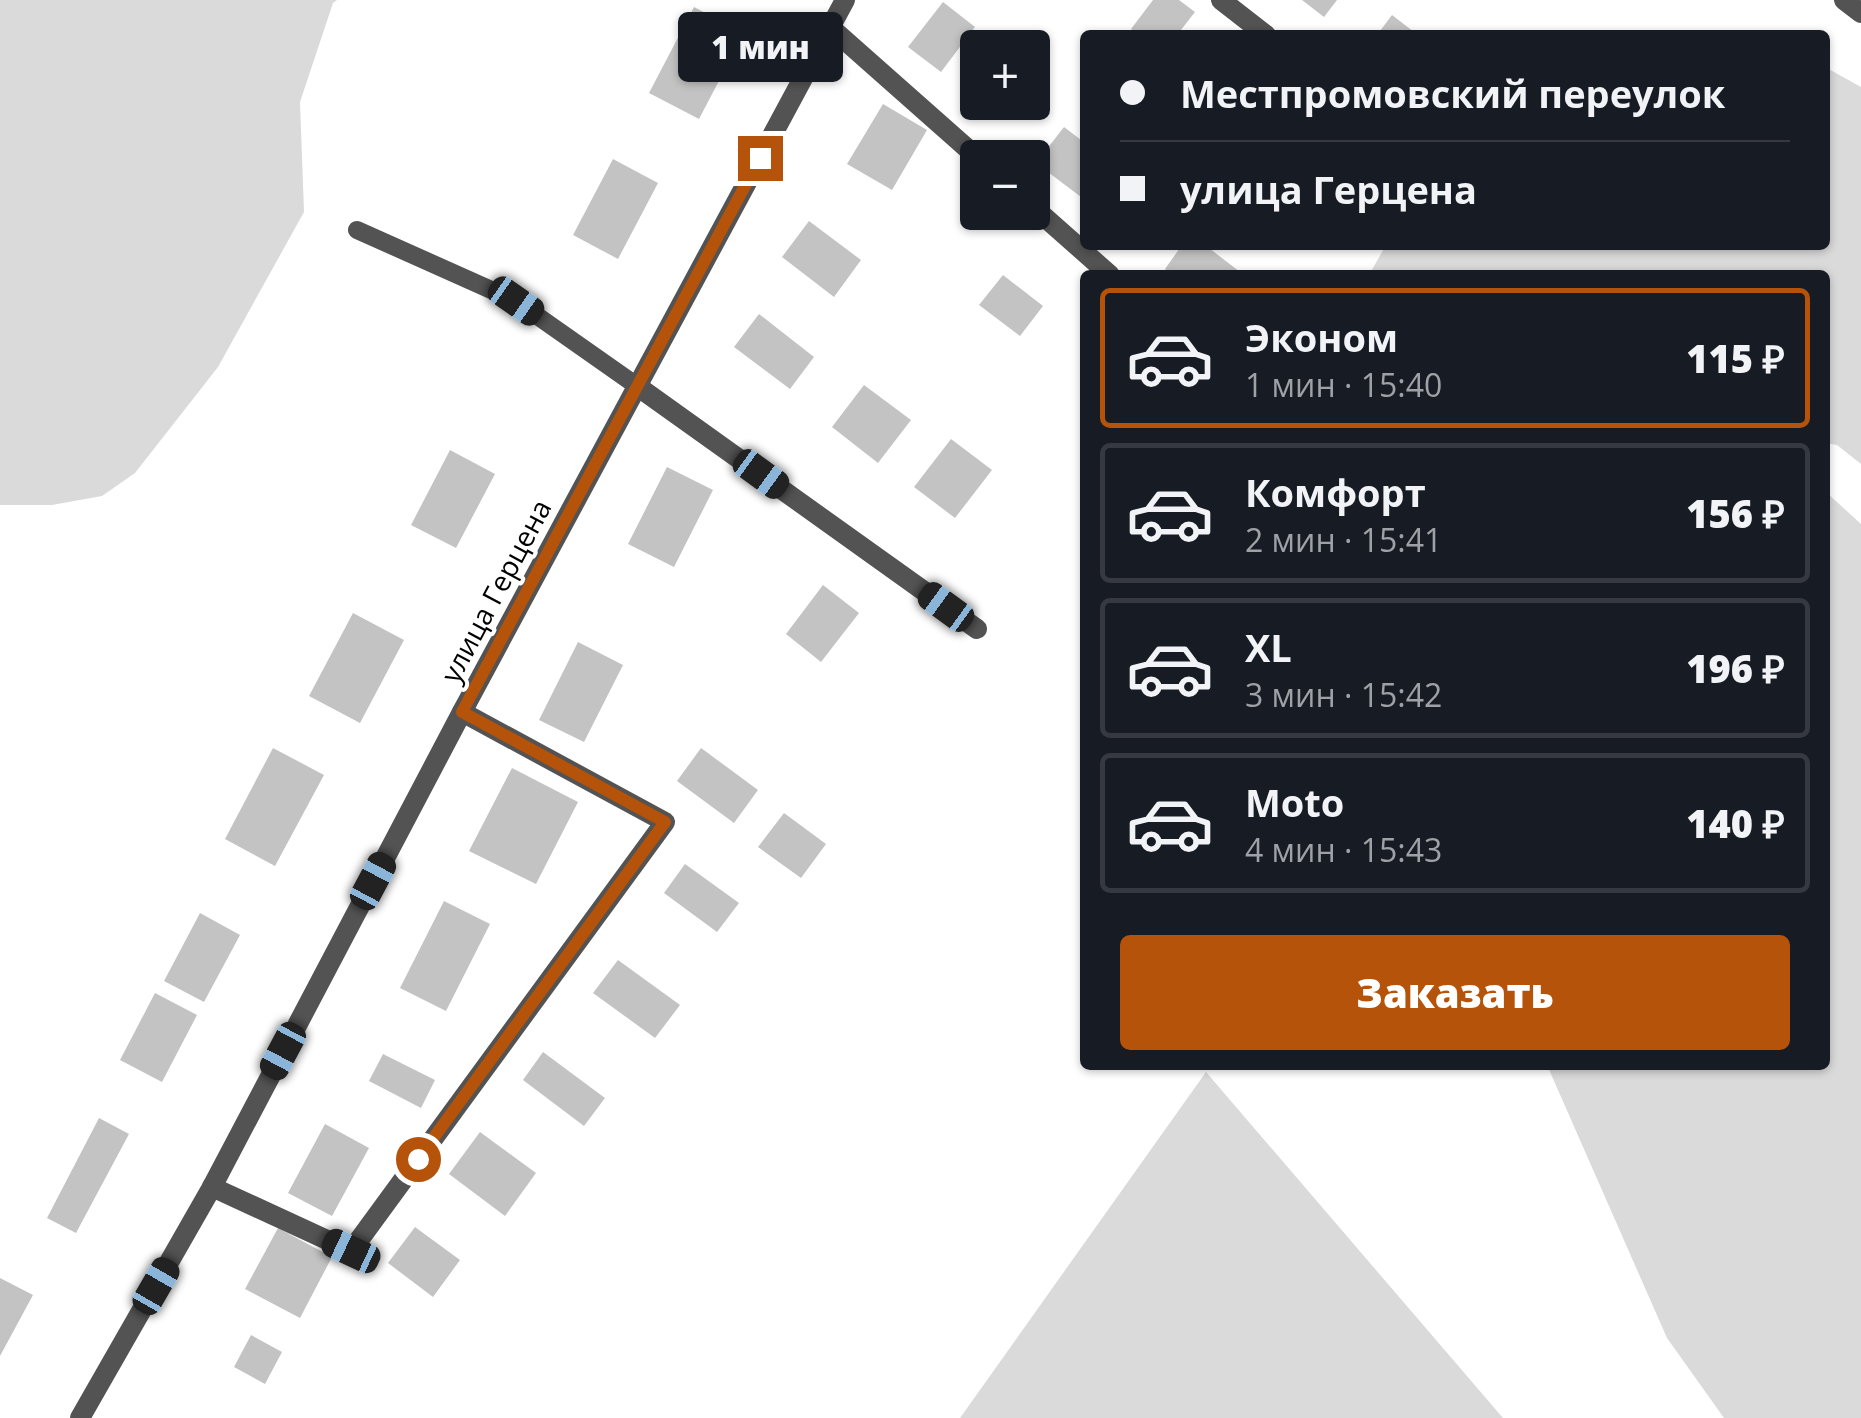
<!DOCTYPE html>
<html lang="ru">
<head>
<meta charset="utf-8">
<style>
  :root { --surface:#171b24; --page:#242831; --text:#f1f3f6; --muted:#9ea1a6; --line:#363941; --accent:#b45309 }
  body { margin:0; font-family:"Open Sans",sans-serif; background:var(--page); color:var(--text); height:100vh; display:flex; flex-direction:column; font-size:38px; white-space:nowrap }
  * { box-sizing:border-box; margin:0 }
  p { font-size:32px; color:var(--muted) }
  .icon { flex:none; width:55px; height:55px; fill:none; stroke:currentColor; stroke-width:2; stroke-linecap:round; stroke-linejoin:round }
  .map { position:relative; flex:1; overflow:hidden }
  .panel { position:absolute; left:1080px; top:270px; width:750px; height:800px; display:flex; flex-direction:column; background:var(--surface); border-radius:10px; box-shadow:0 2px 8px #0004 }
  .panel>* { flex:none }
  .banner { position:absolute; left:1080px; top:30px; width:750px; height:220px; border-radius:10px; box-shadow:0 2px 8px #0004; display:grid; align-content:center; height:220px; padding:0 40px; background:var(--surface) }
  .controls { position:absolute; left:960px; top:30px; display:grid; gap:20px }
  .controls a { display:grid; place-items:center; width:90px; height:90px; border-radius:10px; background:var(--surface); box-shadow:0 2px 8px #0004; font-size:50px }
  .end { position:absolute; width:45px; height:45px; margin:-22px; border:12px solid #b45309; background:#fff; box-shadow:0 0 0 5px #fff }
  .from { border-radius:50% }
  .bubble { position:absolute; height:70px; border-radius:10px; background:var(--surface); box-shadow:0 2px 8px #0004; font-size:32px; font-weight:800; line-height:70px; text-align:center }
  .car { position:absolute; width:30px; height:60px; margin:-30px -15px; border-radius:12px; box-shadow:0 0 8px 2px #0007; background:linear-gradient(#222 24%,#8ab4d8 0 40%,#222 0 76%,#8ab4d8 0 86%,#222 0) }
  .banner b { display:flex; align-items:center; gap:35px; height:95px; font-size:38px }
  .banner b+b { border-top:2px solid var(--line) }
  .banner i { width:25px; height:25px; background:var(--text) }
  ul { padding:18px 0 0; list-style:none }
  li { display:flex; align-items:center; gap:30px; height:140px; margin:0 20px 15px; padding:0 20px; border:5px solid var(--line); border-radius:10px }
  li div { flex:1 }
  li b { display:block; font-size:38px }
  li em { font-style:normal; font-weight:800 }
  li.selected { border-color:var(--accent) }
  li>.icon { width:90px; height:90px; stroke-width:1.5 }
  .button { display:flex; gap:20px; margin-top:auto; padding:20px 40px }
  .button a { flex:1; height:115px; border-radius:10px; background:var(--accent); color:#fff; font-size:40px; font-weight:800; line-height:115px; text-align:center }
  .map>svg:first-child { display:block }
  .green { fill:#dadada }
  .building { fill:#c3c3c3 }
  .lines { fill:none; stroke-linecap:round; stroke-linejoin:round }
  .service { stroke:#535353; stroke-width:18 }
  .minor { stroke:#535353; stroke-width:20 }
  .tertiary { stroke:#535353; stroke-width:20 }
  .route { stroke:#b45309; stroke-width:12 }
  .labels { text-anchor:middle; stroke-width:8; stroke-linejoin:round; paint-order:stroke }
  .street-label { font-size:28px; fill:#000; stroke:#fff }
</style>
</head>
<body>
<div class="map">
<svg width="1861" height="1418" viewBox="0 0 1861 1418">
  <rect width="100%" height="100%" fill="#fff"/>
  <path class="green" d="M0 0H337L333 3 300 102 304 212 218 367 135 473 102 496 52 505H0Z
    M1825 67 1861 87V464L1837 445 1825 443V275H1369L1386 245H1825Z
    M1825 491 1861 524V1418H1724L1667 1338 1547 1065H1825Z
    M1206 1072 1503 1418H960Z"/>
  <path class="building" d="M1153 0H1179L1195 12 1177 35H1139L1131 29Z
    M1302 0H1337L1324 17Z
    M943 2 975 27 941 72 908 47Z
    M694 7 744 33 699 119 649 93Z
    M1392 15 1418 35H1377Z
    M883 104 927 130 892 190 847 164Z
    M1064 127 1085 143V200L1036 163Z
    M613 159 658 183 618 259 573 235Z
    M809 221 861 260 834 297 782 257Z
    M1182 245H1205L1244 275H1173L1165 269Z
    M1003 275 1043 306 1020 336 979 305Z
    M759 314 814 357 790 389 734 347Z
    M864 385 911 420 878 463 832 427Z
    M951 439 992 470 955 518 914 487Z
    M450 450 495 474 456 548 411 525Z
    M667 467 713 490 674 567 628 544Z
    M823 585 859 613 821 662 786 634Z
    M353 613 404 640 360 723 309 696Z
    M578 642 623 665 584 742 539 720Z
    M273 748 324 775 275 866 225 839Z
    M701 748 758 790 734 823 677 781Z
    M512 768 578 802 536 884 469 851Z
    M784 813 826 844 801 878 758 847Z
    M685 864 739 903 717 932 664 893Z
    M444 901 490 924 446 1011 400 988Z
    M200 913 240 935 204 1002 164 981Z
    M618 960 680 1005 655 1038 593 993Z
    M155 993 197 1015 162 1082 120 1060Z
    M543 1052 605 1098 584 1126 523 1080Z
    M383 1054 435 1080 421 1108 369 1081Z
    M99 1118 129 1134 76 1233 47 1218Z
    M325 1124 369 1148 332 1216 288 1193Z
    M480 1132 536 1173 505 1216 449 1174Z
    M415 1227 460 1260 433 1297 388 1263Z
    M278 1228 332 1257 300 1318 245 1289Z
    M0 1278 33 1295 0 1356Z
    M251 1335 282 1352 265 1384 234 1367Z"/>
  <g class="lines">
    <path class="service" d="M357 230 516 301 637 386"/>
    <path class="minor" d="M1221 0 1266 35
      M1844 0 1861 13
      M830 27 978 158
      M1032 206 1110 275
      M637 386 977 629
      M212 1187 351 1251 665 822 462 712"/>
    <path class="tertiary" d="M80 1418 212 1187 462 712 845 0"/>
  </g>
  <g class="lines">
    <path class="route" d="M418 1159 665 822 462 712 760 158"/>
  </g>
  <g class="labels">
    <g class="street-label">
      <text transform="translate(496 591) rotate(-62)" y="10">улица Герцена</text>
    </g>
  </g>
</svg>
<div class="controls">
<a>+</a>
<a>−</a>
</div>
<i class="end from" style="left:418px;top:1159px"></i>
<i class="end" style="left:760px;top:158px"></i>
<div class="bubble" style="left:678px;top:12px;width:165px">1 мин</div>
<i class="car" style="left:516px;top:301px;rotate:125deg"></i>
<i class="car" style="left:761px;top:474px;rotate:126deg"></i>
<i class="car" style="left:946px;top:607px;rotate:306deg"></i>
<i class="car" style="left:373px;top:881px;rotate:28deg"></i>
<i class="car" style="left:283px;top:1051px;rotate:208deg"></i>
<i class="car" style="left:351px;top:1251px;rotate:295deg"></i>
<i class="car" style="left:156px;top:1286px;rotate:30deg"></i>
<div class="banner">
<b><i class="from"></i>Местпромовский переулок</b>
<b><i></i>улица Герцена</b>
</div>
<section class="panel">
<ul>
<li class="selected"><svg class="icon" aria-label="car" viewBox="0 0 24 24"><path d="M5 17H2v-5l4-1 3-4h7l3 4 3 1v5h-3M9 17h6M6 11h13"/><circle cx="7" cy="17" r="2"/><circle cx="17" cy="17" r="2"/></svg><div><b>Эконом</b><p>1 мин · 15:40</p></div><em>115 ₽</em></li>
<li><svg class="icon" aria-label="car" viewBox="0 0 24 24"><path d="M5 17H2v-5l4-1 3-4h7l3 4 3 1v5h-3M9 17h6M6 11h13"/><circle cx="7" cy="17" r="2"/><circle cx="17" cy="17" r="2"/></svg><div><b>Комфорт</b><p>2 мин · 15:41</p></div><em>156 ₽</em></li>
<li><svg class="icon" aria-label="car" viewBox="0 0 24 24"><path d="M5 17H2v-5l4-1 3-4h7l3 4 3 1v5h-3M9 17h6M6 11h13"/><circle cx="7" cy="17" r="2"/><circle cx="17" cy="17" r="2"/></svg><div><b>XL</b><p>3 мин · 15:42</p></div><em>196 ₽</em></li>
<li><svg class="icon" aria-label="car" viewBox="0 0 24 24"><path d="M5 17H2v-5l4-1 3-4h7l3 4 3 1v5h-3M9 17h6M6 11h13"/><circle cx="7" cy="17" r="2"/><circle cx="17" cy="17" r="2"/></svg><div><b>Moto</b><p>4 мин · 15:43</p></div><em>140 ₽</em></li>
</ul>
<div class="button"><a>Заказать</a></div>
</section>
</div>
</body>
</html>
